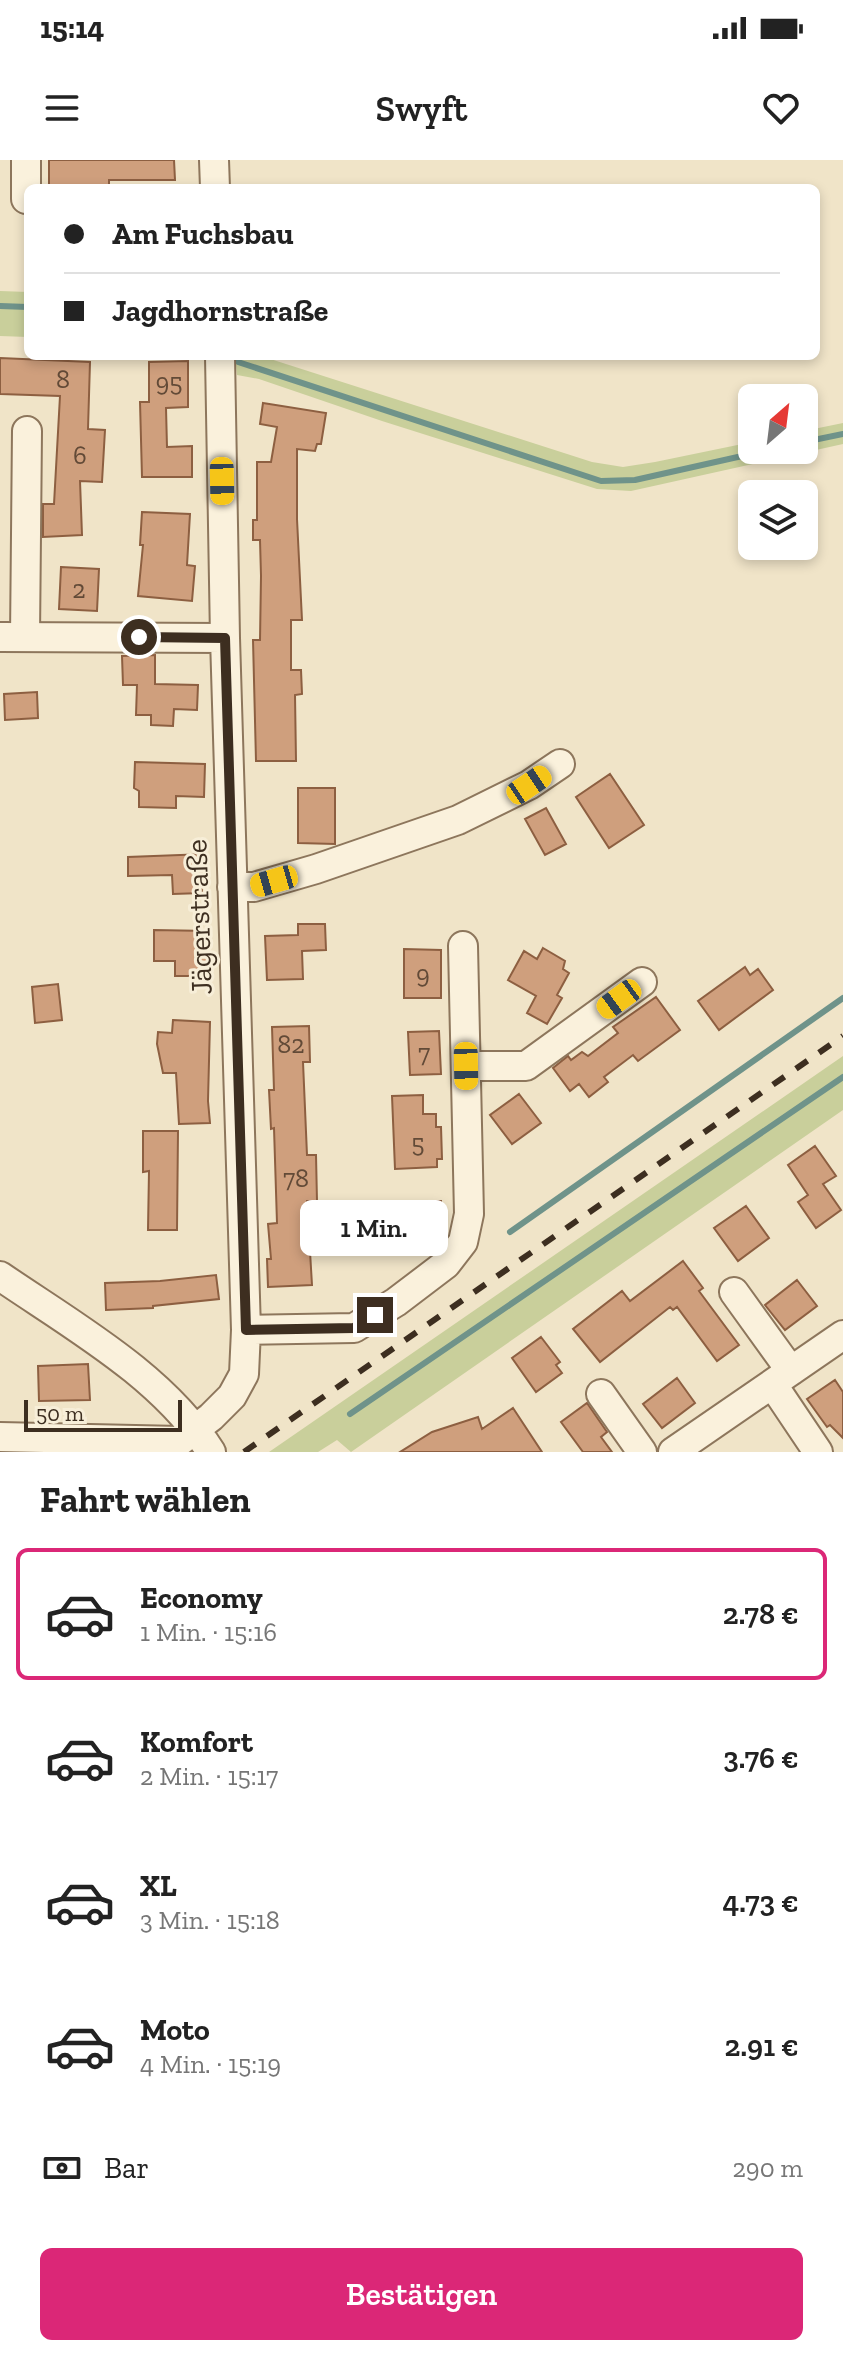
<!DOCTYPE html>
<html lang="de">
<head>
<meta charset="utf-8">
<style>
  :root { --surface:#fff; --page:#f2f2f2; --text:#222; --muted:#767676; --line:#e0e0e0; --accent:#db2777 }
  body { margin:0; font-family:"Zilla Slab",serif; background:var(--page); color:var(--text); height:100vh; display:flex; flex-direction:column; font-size:30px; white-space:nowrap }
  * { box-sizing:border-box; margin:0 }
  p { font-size:26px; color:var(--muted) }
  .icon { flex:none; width:44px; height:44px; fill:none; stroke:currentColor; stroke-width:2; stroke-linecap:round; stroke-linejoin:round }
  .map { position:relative; height:1292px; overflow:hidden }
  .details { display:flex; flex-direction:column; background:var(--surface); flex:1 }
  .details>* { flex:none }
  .hud { position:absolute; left:24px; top:24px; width:796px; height:176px; border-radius:12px; box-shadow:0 4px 12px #0003; display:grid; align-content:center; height:176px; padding:0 40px; background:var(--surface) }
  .needle { width:52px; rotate:28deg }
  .tools { position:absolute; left:738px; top:224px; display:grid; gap:16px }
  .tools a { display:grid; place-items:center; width:80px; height:80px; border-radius:12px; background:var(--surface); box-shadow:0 4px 12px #0003; font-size:40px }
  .scale { position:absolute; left:24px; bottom:20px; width:158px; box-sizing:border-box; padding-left:8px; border:4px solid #3d2e20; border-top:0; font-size:22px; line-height:28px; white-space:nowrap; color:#3d2e20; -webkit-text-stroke:6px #f7eed8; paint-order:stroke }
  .end { position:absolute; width:36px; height:36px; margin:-18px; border:10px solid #3d2e20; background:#fff; box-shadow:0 0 0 4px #fff }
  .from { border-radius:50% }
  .bubble { position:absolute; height:56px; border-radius:12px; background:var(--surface); box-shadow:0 4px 12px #0003; font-size:26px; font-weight:600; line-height:56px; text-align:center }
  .car { position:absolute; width:24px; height:48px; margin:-24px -12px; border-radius:10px; box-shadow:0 0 6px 2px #0007; background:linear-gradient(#f5c518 24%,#345 0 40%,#f5c518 0 76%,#345 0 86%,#f5c518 0) }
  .hud b { display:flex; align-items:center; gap:28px; height:76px; font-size:30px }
  .hud b+b { border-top:2px solid var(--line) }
  .hud i { width:20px; height:20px; background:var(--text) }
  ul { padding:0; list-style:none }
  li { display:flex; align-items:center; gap:24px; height:132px; margin:0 16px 12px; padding:0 24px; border:4px solid transparent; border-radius:12px }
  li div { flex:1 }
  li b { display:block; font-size:30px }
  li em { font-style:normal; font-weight:600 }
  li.active { border-color:var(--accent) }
  li>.icon { width:72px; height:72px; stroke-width:1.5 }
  h2 { padding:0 40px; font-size:36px; line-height:96px }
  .pay { display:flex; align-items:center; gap:20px; height:88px; padding:0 40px; font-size:30px }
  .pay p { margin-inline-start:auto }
  .button { display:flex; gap:16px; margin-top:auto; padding:16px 40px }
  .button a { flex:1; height:92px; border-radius:12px; background:var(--accent); color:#fff; font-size:32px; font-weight:600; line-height:92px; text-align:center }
  .status { display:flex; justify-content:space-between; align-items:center; height:56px; padding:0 40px; background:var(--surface); direction:ltr }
  .status svg { height:22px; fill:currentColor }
  header { display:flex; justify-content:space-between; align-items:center; height:104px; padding:0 40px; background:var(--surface); font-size:36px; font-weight:600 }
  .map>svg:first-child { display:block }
  .green { fill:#c9cf9b }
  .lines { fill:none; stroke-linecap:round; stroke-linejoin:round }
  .stream { stroke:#6f938a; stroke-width:6 }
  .building { fill:#cf9f7d; stroke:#8d5f41; stroke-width:2 }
  .minor-casing { stroke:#8d765c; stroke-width:32 }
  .minor { stroke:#faf1dc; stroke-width:28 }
  .rail { stroke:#3d2e20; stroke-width:6; stroke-dasharray:14 14; stroke-linecap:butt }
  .route { stroke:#3d2e20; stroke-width:10 }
  .labels { text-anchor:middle; stroke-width:6; stroke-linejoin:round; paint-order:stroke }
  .number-label { font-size:26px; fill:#624a37 }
  .street-label { font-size:30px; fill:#3d2e20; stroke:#f7eed8 }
</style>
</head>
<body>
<div class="status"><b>15:14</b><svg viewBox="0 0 49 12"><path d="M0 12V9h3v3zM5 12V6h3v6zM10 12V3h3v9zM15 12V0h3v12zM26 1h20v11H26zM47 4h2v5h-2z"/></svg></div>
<header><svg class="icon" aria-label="menu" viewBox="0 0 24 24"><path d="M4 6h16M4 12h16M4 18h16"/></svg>Swyft<svg class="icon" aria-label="heart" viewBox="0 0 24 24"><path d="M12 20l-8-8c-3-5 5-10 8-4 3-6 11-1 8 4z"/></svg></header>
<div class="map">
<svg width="843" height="1292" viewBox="0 0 843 1292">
  <rect width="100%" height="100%" fill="#f0e4c8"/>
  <path class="green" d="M0 131 28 132V177L0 176Z
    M235 196H261L592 302 623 307 655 302 752 282V290H804V271L843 263V284L631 331 597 329 382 261 259 219 237 215Z
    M843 896V950L351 1292 337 1280 318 1292H269Z"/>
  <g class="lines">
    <path class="stream" d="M0 146 28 147
      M238 202 601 321 635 320 769 290
      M804 282 843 274
      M510 1072 843 838
      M350 1254 843 917"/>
  </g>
  <path class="building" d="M49 0H174L175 20H109V28H49Z
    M0 198 90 202 88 269 105 270 102 322 80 321 82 375 43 377V344H54L60 236 0 234Z
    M188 201V247L166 248 167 287 192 286V317H142L140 242H149V202Z
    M263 243 326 253 321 284H317L315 291 297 289V359L302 460H291V510H301L302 534 295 535 296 601H256L253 480H260L261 416 260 380H253V360H257V302H271L277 267 260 264Z
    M142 352 190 354 187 405 195 406 192 441 138 436 143 385H140Z
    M61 407 99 409 97 451 59 449Z
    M155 495V524L198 525 197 550 174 549 173 566 151 565V555H136L137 525H123L122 496Z
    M37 532 38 558 5 560 4 534Z
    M135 602 205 604 204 637 176 636V648L139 647V631L134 628Z
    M610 614 644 665 609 688 576 637Z
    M298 628H335V684L298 683Z
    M546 648 566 684 545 695 525 659Z
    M206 694V713L201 716 202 733 173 734 172 715 128 716V697Z
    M298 764H325L326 790 302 791 303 819 267 820 265 776 298 775Z
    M154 770 208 771 207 816H175V801H154Z
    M543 788 565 801 563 809 569 813 557 835 562 838 547 864 527 853 536 836 508 820 524 791 537 799Z
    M404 789 441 790V838H404Z
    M745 807 750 815 758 809 773 830 719 870 698 841Z
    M58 824 62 860 35 863 32 827Z
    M656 837 680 870 638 901 633 895 604 917 608 922 589 937 579 924 570 931 553 908 568 896 571 900 582 892 588 896 618 873 613 867Z
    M173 860 210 862 208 941 210 963 179 964 176 913H163L157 884 158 872 172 873Z
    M309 866 310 902H303L307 995H316L317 1041H307L312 1125 268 1127 267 1099H271L268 1064 277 1063 274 968 271 969 269 930H274L272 867Z
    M439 871 441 914 410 915 408 872Z
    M519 934 541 963 512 984 490 955Z
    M423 935V954H436V967H441L442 999H437V1007L395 1009 392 936Z
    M143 971H178L177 1070H148L149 1011 143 1012Z
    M815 986 836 1016 823 1024 841 1050 816 1068 798 1042 808 1035 788 1005Z
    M403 1041H441L442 1075H403Z
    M746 1046 769 1078 738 1101 714 1068Z
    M683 1101 703 1128 699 1131 739 1185 717 1201 677 1147 673 1150 670 1147 600 1202 573 1169 622 1131 630 1141Z
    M216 1115 219 1139 153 1146V1148L106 1150 105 1123 160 1121Z
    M797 1120 817 1146 785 1170 765 1145Z
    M541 1177 560 1202 556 1205 562 1213 536 1232 512 1198Z
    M88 1204 90 1240 39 1241 38 1206Z
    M677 1218 695 1243 662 1268 643 1244Z
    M835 1220 843 1232V1278L830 1265 827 1267 807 1239Z
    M587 1243 607 1272 601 1277 612 1292H583L561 1262Z
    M513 1248 542 1292H400L432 1272 478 1257 482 1269Z"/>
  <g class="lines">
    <defs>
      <path id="minor" d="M26 0V39
        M214 0 215 28
        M0 477 225 478
        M25 477 27 271
        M232 727H254L316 709 458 660 529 625 560 604
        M466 906H526L642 822
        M0 1116C73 1166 163 1216 211 1292
        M734 1132 791 1211
        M246 1170 354 1168 396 1142 446 1104 463 1082 469 1054 463 786
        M773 1225 818 1292
        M601 1234 642 1292
        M0 1277 180 1281 211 1257 232 1236 244 1214 246 1170 225 478 220 196
        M673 1292 843 1175"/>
    </defs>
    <use href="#minor" class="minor-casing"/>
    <use href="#minor" class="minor"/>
    <path class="rail" d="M244 1292 843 876"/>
  </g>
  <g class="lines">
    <path class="route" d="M139 477 225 478 246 1170 354 1168 375 1155"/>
  </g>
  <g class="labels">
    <g class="number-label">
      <text x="63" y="228">8</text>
      <text x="169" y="231">95</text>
      <text x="80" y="304">6</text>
      <text x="79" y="438">2</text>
      <text x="423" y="823">9</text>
      <text x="291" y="893">82</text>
      <text x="424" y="902">7</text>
      <text x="418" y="992">5</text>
      <text x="296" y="1027">78</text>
    </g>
    <g class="street-label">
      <text transform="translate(199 757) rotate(-92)" y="10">Jägerstraße</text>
    </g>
  </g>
</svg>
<div class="tools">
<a><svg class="needle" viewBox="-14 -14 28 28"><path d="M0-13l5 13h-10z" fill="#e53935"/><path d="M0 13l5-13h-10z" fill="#767676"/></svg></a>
<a><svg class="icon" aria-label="layers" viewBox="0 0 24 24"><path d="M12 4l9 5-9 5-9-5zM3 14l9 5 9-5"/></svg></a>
</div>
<div class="scale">50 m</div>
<i class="end from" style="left:139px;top:477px"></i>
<i class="end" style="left:375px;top:1155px"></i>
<div class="bubble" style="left:300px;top:1040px;width:148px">1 Min.</div>
<i class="car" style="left:222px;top:321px;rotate:179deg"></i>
<i class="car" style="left:529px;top:625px;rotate:56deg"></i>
<i class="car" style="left:274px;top:721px;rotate:254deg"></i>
<i class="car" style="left:619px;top:839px;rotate:234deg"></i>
<i class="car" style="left:466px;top:906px;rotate:179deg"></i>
<div class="hud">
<b><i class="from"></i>Am Fuchsbau</b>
<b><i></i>Jagdhornstraße</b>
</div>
</div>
<section class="details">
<h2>Fahrt wählen</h2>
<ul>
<li class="active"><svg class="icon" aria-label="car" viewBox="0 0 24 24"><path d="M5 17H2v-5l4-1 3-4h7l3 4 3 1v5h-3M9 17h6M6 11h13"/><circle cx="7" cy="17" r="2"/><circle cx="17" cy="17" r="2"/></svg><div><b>Economy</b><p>1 Min. · 15:16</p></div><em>2.78 €</em></li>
<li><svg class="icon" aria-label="car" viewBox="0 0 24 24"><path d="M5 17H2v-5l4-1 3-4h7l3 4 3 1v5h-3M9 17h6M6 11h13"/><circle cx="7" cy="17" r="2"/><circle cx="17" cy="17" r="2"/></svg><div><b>Komfort</b><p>2 Min. · 15:17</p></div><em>3.76 €</em></li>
<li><svg class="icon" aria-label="car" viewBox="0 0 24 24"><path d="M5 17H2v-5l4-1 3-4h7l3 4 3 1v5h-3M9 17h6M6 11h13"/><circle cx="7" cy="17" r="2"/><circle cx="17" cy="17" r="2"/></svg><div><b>XL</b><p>3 Min. · 15:18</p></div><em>4.73 €</em></li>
<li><svg class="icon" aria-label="car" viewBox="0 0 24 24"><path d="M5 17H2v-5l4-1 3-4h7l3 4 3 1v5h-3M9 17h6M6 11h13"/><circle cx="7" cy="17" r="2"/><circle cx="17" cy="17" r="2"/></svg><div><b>Moto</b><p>4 Min. · 15:19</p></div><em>2.91 €</em></li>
</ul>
<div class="pay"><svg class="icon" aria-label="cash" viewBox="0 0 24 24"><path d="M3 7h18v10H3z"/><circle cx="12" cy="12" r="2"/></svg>Bar<p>290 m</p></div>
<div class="button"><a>Bestätigen</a></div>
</section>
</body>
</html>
